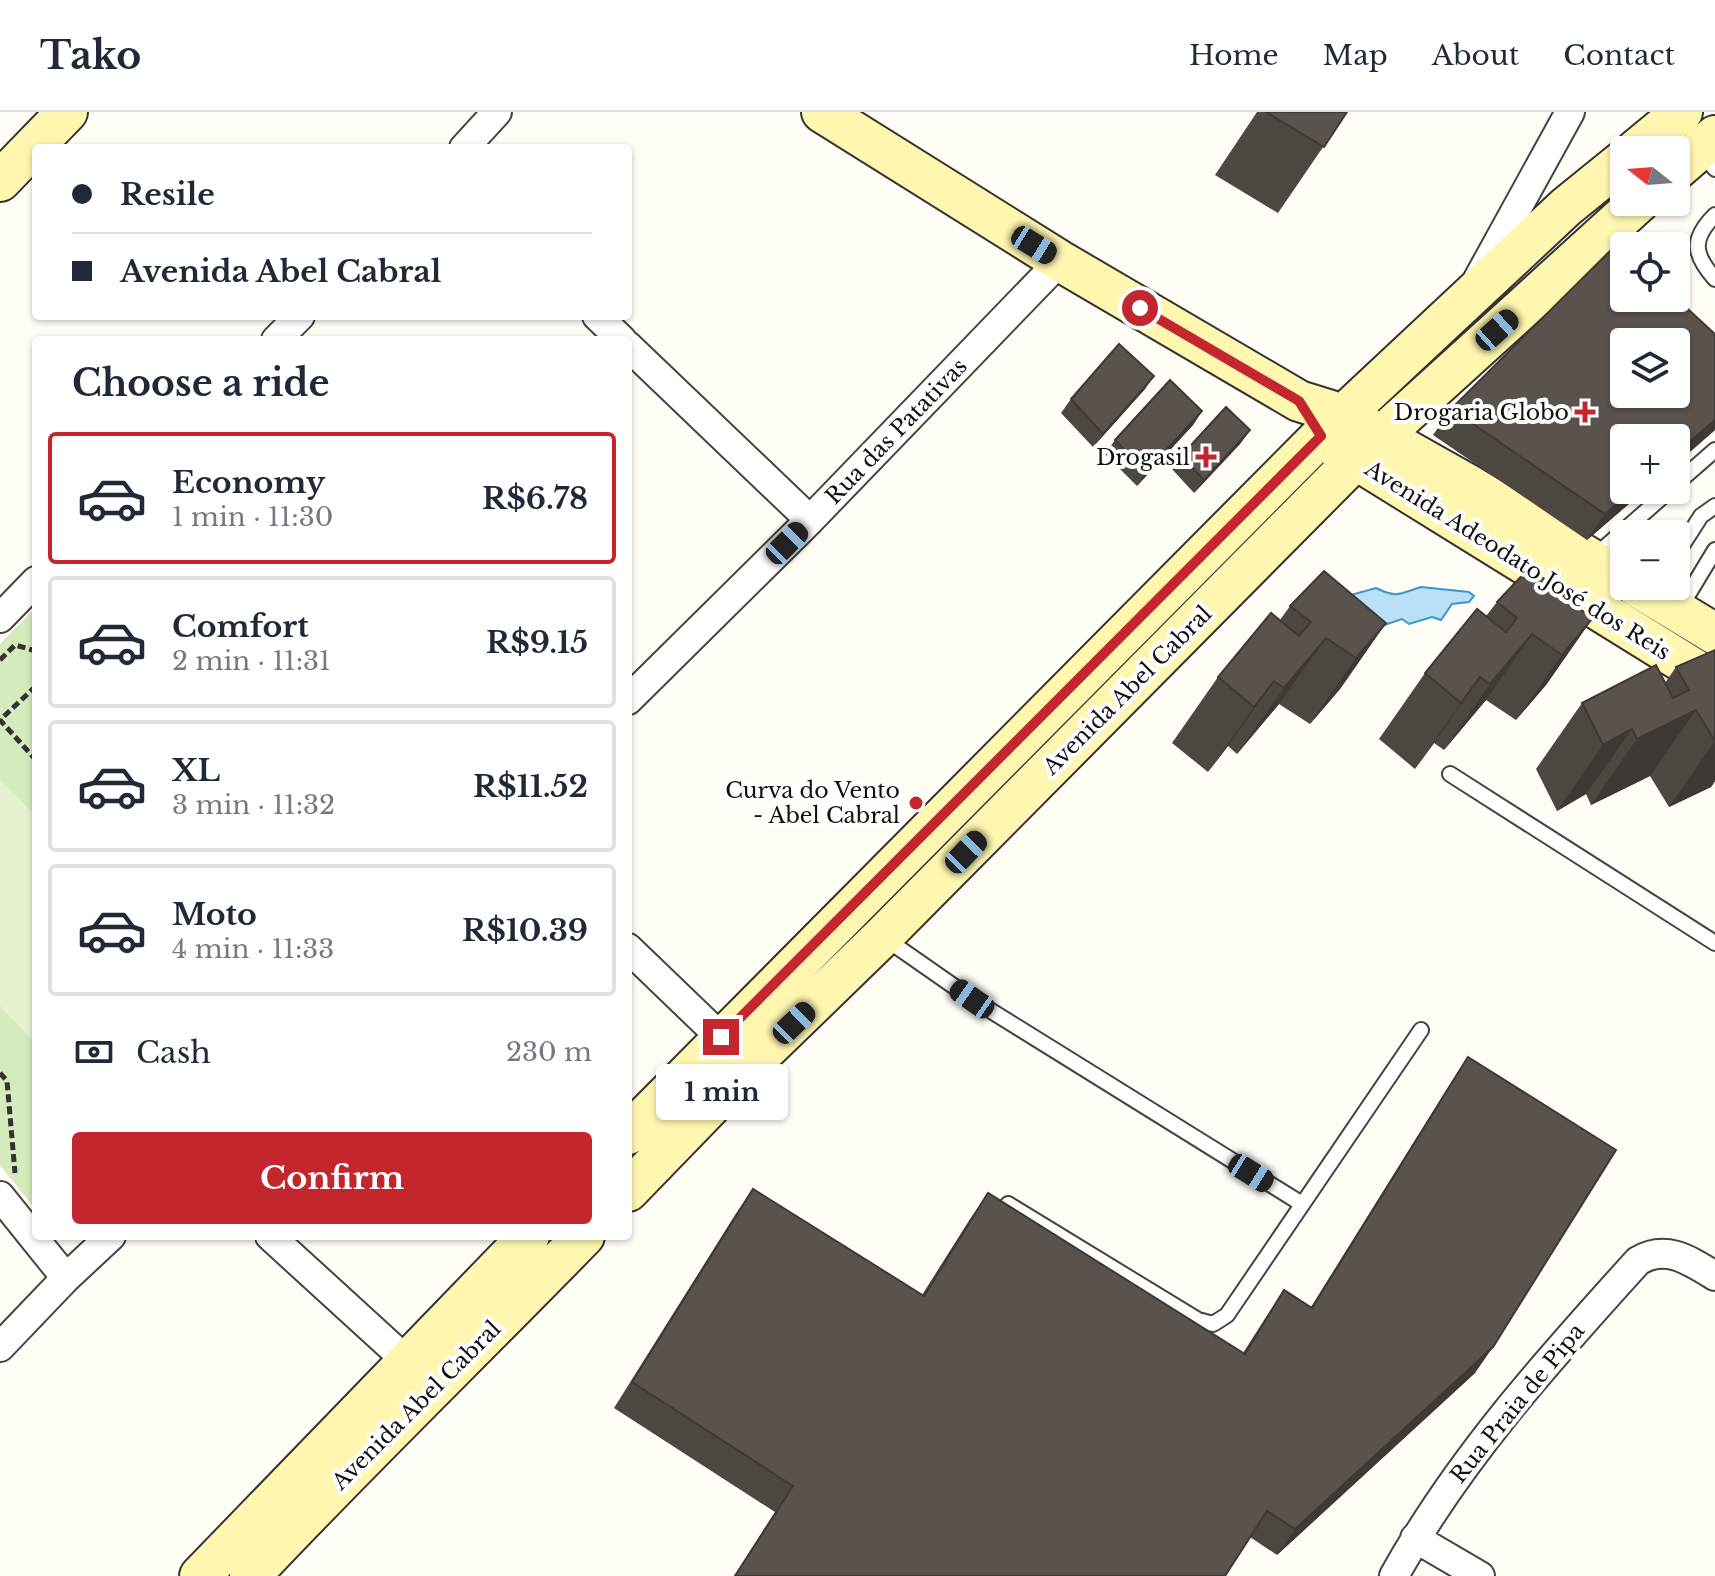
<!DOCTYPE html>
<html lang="en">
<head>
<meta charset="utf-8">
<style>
  :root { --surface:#fff; --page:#f6f6f7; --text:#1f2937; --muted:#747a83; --line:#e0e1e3; --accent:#c4262e }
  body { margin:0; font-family:"Libre Baskerville",serif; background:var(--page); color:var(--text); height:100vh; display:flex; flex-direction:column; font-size:30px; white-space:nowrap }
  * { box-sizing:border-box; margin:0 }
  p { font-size:26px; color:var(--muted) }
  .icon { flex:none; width:44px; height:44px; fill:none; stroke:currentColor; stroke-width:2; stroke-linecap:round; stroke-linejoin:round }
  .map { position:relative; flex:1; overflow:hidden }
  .side { position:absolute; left:32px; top:224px; width:600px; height:904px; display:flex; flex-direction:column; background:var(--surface); border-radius:8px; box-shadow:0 2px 6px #0004 }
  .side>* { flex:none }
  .banner { position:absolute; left:32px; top:32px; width:600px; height:176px; border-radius:8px; box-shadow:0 2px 6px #0004; display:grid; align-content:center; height:176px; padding:0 40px; background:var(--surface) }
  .needle { width:52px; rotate:287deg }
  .buttons { position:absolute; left:1610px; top:24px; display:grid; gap:16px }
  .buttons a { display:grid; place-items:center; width:80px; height:80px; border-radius:8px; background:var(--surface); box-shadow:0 2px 6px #0004; font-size:40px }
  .end { position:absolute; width:36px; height:36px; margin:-18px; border:10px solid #c4262e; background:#fff; box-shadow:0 0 0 4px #fff }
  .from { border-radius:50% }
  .bubble { position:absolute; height:56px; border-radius:8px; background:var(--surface); box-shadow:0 2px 6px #0004; font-size:26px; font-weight:800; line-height:56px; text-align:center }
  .car { position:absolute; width:24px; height:48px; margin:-24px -12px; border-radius:10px; box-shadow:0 0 6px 2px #0007; background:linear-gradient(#222 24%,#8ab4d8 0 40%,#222 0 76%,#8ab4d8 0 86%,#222 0) }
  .banner b { display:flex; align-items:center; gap:28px; height:76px; font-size:30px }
  .banner b+b { border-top:2px solid var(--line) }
  .banner i { width:20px; height:20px; background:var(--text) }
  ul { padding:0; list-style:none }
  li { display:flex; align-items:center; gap:24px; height:132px; margin:0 16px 12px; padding:0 24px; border:4px solid var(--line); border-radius:8px }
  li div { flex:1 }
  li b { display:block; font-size:30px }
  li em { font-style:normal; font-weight:800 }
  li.current { border-color:var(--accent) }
  li>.icon { width:72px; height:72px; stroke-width:1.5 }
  h2 { padding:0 40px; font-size:36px; line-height:96px }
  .pay { display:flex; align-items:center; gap:20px; height:88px; padding:0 40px; font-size:30px }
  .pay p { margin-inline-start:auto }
  .action { display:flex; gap:16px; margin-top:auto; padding:16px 40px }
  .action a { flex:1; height:92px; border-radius:8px; background:var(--accent); color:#fff; font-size:32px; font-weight:800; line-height:92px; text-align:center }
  header { display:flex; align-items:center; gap:48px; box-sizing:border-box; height:112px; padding:0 40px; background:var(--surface); border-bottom:2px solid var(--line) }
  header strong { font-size:38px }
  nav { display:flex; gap:44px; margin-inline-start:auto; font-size:28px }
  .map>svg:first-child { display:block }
  .green { fill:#d5ebbd }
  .pitch { fill:#e6f2cf }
  .water { fill:#b9e0f7; stroke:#3f96cf; stroke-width:2 }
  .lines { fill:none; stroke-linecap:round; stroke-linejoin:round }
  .lane-casing { stroke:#444; stroke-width:18 }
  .street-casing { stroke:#444; stroke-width:32 }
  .secondary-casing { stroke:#333; stroke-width:44 }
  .path { stroke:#333; stroke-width:5; stroke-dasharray:8 4; stroke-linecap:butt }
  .lane { stroke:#fff; stroke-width:14 }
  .street { stroke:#fff; stroke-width:28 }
  .secondary { stroke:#fff6b0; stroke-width:40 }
  .wall { fill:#4d4742 }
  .shaded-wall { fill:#3f3936 }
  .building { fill:#5a524d; stroke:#3f3936; stroke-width:2; fill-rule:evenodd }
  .route { stroke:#c4262e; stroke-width:10 }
  .poi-dot { fill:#c4262e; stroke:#fff; stroke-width:3 }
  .labels { text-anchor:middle; stroke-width:8; stroke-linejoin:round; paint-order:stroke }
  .poi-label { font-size:22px; fill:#111; stroke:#fff; text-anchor:end }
  .street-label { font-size:22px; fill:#111; stroke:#fff }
</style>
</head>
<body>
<header>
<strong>Tako</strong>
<nav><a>Home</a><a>Map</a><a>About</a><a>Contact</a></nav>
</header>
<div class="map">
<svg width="1715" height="1464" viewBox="0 0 1715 1464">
  <rect width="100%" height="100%" fill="#fffdf5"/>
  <path class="green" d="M36 495V1098L0 1053V532Z"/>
  <path class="pitch" d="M0 667 36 704V924L32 928 0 894Z"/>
  <path class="water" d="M1421 475 1469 480 1474 484 1469 490 1452 492 1441 508 1432 505 1409 512 1402 507 1381 514 1347 484 1376 476C1398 487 1401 481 1421 475Z"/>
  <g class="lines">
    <defs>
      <path id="lane" d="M1700 38 1715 57
        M1715 103C1691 127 1693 142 1715 167
        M1676 372 1715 338
        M1676 443 1701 404 1715 394
        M1595 444 1670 378
        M1680 496 1715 438
        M1450 662 1715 831
        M886 827 972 887 1302 1092
        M1008 1092 1198 1208 1213 1212 1227 1203 1421 918"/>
      <path id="street" d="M464 36 497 0
        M1478 167 1570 0
        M597 204 622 228
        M276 228 300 204
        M628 234 810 408
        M0 506 36 469
        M628 588 810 408 1060 149
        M628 836 734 938
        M0 1084 66 1166
        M270 1124 420 1261
        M0 1235 66 1166 111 1124
        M1415 1426 1480 1464
        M1394 1464C1458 1348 1549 1247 1638 1149 1666 1132 1689 1148 1715 1164"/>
      <path id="secondary" d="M822 0 1060 149 1299 289 1344 303 1472 375 1624 467
        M1636 38 1682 0
        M1676 58 1715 24
        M0 69 67 0
        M1336 335 1715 570
        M1636 474 1715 522
        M628 1022 1321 324 1566 95 1624 48
        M628 1079 749 954 883 824 1355 348 1639 90
        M200 1464 529 1124
        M250 1464C359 1348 473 1238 584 1124"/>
    </defs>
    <use href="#lane" class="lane-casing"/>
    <use href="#street" class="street-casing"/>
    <use href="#secondary" class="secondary-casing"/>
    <path class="path" d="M0 548 15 533 36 539
      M36 574 0 608 36 648
      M0 961 7 969 15 1061"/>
    <use href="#lane" class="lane"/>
    <use href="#street" class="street"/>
    <use href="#secondary" class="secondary"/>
  </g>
  <path class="wall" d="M1257 0H1347L1278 101 1215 63Z
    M1715 222V318L1676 352 1624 378H1645L1587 428 1433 323 1451 297Z
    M1145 277 1093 335 1061 301 1071 287Z
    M1202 299 1193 313 1137 374 1105 342 1115 328Z
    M1250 318 1240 332 1194 381 1172 357 1181 344Z
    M1497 490 1592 507 1546 573 1516 608 1486 588 1444 638 1434 631 1415 657 1379 627 1425 561 1486 504Z
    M1290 494 1386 511 1340 577 1310 612 1279 592 1237 642 1228 634 1208 660 1172 631 1218 565 1280 508Z
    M1715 538V669L1711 675 1669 695 1650 664 1591 693 1586 682 1557 699 1536 657 1582 591 1665 571 1676 555Z
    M1468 945 1475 1261 1277 1443 1250 1425 1225 1464H734L775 1400 614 1296 735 1103 753 1077 922 1183 970 1107 988 1081 1243 1241 1266 1205 1284 1178 1311 1195 1450 972Z"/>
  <path class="shaded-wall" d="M1154 264 1145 277 1093 335 1103 322Z
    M1202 299 1193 313 1137 374 1146 360Z
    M1715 308V318L1676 352V341Z
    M1250 318 1240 332 1194 381 1204 368Z
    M1633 378H1645L1587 428 1605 402Z
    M1592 507 1546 573 1516 608 1562 543Z
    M1386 511 1340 577 1310 612 1356 546Z
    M1532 522 1486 588 1444 638 1490 572Z
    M1326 526 1279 592 1237 642 1284 576Z
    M1480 565 1434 631 1415 657 1461 591Z
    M1274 569 1228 634 1208 660 1254 595Z
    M1696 598 1650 664 1591 693 1637 627Z
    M1632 617 1586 682 1557 699 1603 633Z
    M1715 629V669L1711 675 1669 695Z
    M1493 1235 1475 1261 1277 1443 1295 1417Z"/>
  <path class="building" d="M1266 0H1347L1324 35Z
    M1617 132 1624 138V186H1676L1715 222V308L1676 341V326H1624V378H1633L1605 402 1451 297ZM1624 230H1676V282H1624Z
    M1119 232 1154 264 1103 322 1071 287Z
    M1170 268 1202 299 1146 360 1115 328Z
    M1226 295 1250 318 1204 368 1181 344Z
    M1530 455 1592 507 1562 543 1532 522 1490 572 1480 565 1461 591 1425 561 1477 497 1506 520 1517 506 1497 490Z
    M1324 459 1386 511 1356 546 1326 526 1284 576 1274 569 1254 595 1218 565 1271 501 1299 524 1311 510 1290 494Z
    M1715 538V629L1696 598 1637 627 1632 617 1603 633 1582 591 1656 553 1673 586 1689 578 1676 555Z
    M1468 945 1616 1038 1493 1235 1295 1417 1267 1399 1225 1464H735L793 1374 632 1270 753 1077 924 1184 988 1081 1245 1242 1284 1178 1312 1196Z"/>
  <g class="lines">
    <path class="route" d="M721 925 1321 324 1299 289 1140 196"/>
  </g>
  <g class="poi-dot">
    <path d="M1581 288h8v8h8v8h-8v8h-8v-8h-8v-8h8z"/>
    <path d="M1202 333h8v8h8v8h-8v8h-8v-8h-8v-8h8z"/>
    <circle cx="916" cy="691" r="8"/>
  </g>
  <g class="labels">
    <g class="poi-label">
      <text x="1569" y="308">Drogaria Globo</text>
      <text x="1190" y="353">Drogasil</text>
      <text x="900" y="686">Curva do Vento<tspan x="900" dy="25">- Abel Cabral</tspan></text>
    </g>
    <g class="street-label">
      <text transform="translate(896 319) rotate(-46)" y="8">Rua das Patativas</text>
      <text transform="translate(1518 448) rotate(32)" y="8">Avenida Adeodato José dos Reis</text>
      <text transform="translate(1127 578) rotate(-45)" y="8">Avenida Abel Cabral</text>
      <text transform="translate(1517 1291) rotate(-51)" y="8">Rua Praia de Pipa</text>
      <text transform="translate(416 1293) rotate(-45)" y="8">Avenida Abel Cabral</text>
    </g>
  </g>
</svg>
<div class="buttons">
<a><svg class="needle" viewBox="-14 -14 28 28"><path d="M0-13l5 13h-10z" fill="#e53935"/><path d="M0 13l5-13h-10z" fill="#747a83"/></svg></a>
<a><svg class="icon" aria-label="locate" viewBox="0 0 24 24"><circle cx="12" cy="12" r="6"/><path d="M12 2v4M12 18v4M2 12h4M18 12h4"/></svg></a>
<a><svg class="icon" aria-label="layers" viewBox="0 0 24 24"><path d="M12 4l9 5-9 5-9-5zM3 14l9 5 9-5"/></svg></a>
<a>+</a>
<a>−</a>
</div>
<i class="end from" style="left:1140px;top:196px"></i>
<i class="end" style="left:721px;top:925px"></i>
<div class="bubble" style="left:656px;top:952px;width:132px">1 min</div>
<i class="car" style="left:1034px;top:133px;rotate:122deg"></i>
<i class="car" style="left:1497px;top:218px;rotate:48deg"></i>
<i class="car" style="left:787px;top:431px;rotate:45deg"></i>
<i class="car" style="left:966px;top:740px;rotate:44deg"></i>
<i class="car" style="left:972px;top:887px;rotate:305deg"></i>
<i class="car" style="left:794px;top:911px;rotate:46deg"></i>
<i class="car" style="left:1251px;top:1061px;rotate:122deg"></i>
<div class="banner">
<b><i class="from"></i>Resile</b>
<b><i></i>Avenida Abel Cabral</b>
</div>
<section class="side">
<h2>Choose a ride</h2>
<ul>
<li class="current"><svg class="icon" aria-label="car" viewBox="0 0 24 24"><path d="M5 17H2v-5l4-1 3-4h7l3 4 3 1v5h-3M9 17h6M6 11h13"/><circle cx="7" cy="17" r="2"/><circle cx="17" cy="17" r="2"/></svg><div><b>Economy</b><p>1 min · 11:30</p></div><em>R$6.78</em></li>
<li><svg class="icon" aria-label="car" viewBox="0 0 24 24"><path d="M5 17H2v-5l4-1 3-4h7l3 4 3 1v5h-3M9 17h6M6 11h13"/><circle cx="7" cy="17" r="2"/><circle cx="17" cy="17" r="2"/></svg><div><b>Comfort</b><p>2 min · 11:31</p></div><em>R$9.15</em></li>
<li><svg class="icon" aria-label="car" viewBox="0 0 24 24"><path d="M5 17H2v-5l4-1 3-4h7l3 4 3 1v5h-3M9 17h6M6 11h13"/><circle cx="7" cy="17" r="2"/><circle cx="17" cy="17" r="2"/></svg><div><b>XL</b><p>3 min · 11:32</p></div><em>R$11.52</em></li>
<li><svg class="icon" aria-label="car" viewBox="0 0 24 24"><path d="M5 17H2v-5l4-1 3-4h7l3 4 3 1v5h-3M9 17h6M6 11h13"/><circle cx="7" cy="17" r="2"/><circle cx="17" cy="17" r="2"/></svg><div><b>Moto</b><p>4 min · 11:33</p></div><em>R$10.39</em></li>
</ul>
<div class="pay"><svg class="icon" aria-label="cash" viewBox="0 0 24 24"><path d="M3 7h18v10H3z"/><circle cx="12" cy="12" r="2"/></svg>Cash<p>230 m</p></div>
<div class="action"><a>Confirm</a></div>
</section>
</div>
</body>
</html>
